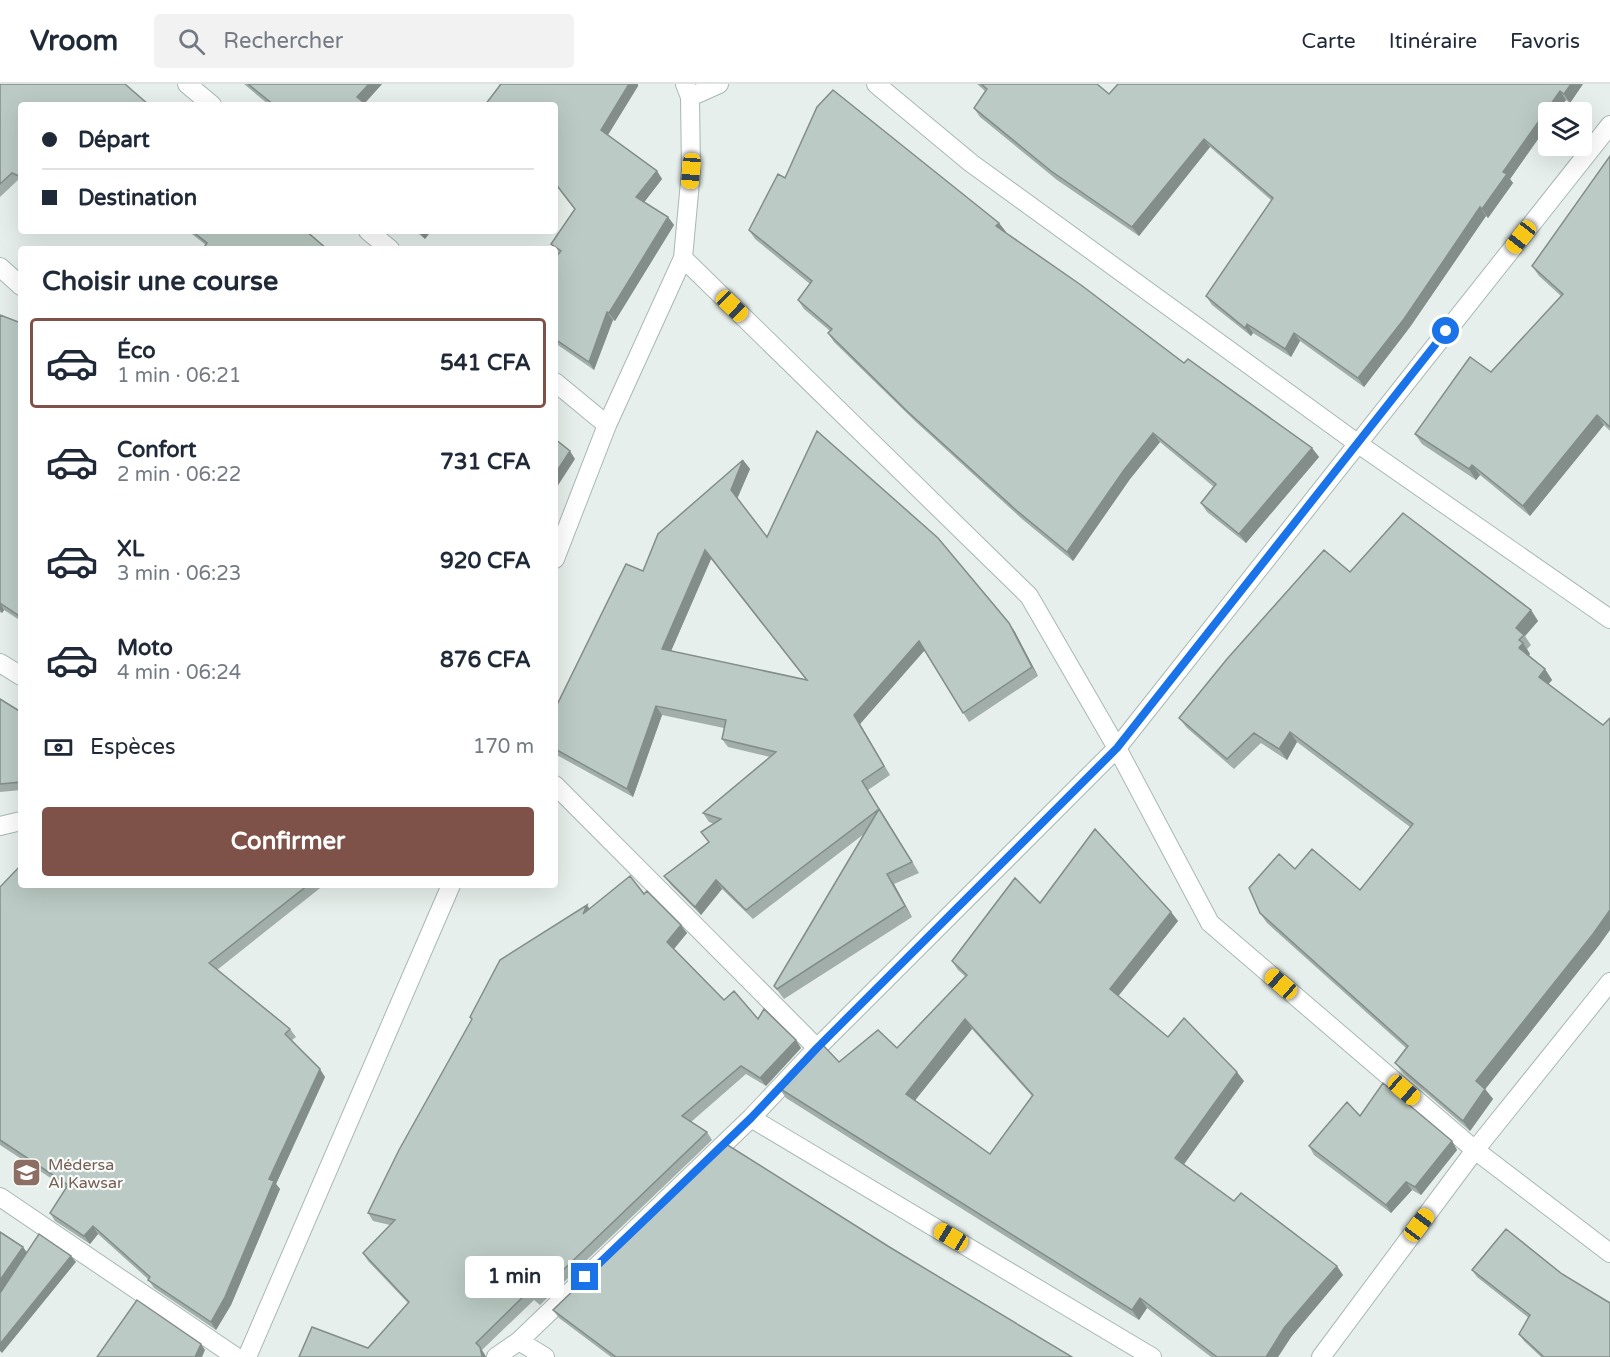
<!DOCTYPE html>
<html lang="fr">
<head>
<meta charset="utf-8">
<style>
  :root { --surface:#fff; --page:#f2f2f3; --text:#1f2937; --muted:#747a83; --line:#e0e1e3; --accent:#7f5249 }
  body { margin:0; font-family:"Varela Round",sans-serif; background:var(--page); color:var(--text); height:100vh; display:flex; flex-direction:column; font-size:22px; white-space:nowrap }
  * { box-sizing:border-box; margin:0 }
  p { font-size:20px; color:var(--muted) }
  .icon { flex:none; width:33px; height:33px; fill:none; stroke:currentColor; stroke-width:2; stroke-linecap:round; stroke-linejoin:round }
  .map { position:relative; flex:1; overflow:hidden }
  .details { position:absolute; left:18px; top:162px; width:540px; height:642px; display:flex; flex-direction:column; background:var(--surface); border-radius:6px; box-shadow:0 6px 24px #0002 }
  .details>* { flex:none }
  .banner { position:absolute; left:18px; top:18px; width:540px; height:132px; border-radius:6px; box-shadow:0 6px 24px #0002; display:grid; align-content:center; height:132px; padding:0 24px; background:var(--surface) }
  .fabs { position:absolute; left:1538px; top:18px; display:grid; gap:12px }
  .fabs a { display:grid; place-items:center; width:54px; height:54px; border-radius:6px; background:var(--surface); box-shadow:0 6px 24px #0002; font-size:30px }
  .end { position:absolute; width:27px; height:27px; margin:-14px; border:8px solid #1a73e8; background:#fff; box-shadow:0 0 0 3px #fff }
  .from { border-radius:50% }
  .bubble { position:absolute; height:42px; border-radius:6px; background:var(--surface); box-shadow:0 6px 24px #0002; font-size:20px; font-weight:700; line-height:42px; text-align:center }
  .car { position:absolute; width:18px; height:36px; margin:-18px -9px; border-radius:8px; box-shadow:0 0 4px 2px #0007; background:linear-gradient(#f5c518 24%,#345 0 40%,#f5c518 0 76%,#345 0 86%,#f5c518 0) }
  .banner b { display:flex; align-items:center; gap:21px; height:57px; font-size:22px }
  .banner b+b { border-top:2px solid var(--line) }
  .banner i { width:15px; height:15px; background:var(--text) }
  ul { padding:0; list-style:none }
  li { display:flex; align-items:center; gap:18px; height:90px; margin:0 12px 9px; padding:0 12px; border:3px solid transparent; border-radius:6px }
  li div { flex:1 }
  li b { display:block; font-size:22px }
  li em { font-style:normal; font-weight:700 }
  li.selected { border-color:var(--accent) }
  li>.icon { width:54px; height:54px; stroke-width:1.5 }
  h2 { padding:0 24px; font-size:27px; line-height:72px }
  .pay { display:flex; align-items:center; gap:15px; height:66px; padding:0 24px; font-size:22px }
  .pay p { margin-inline-start:auto }
  .primary-button { display:flex; gap:12px; margin-top:auto; padding:12px 24px }
  .primary-button a { flex:1; height:69px; border-radius:6px; background:var(--accent); color:#fff; font-size:24px; font-weight:700; line-height:69px; text-align:center }
  header { display:flex; align-items:center; gap:36px; box-sizing:border-box; height:84px; padding:0 30px; background:var(--surface); border-bottom:2px solid var(--line) }
  header strong { font-size:28px }
  nav { display:flex; gap:33px; margin-inline-start:auto; font-size:21px }
  .search { width:420px; height:54px; background:var(--page); display:flex; align-items:center; gap:15px; box-sizing:border-box; padding:0 21px; border-radius:6px; color:var(--muted); font-size:22px }
  .map>svg:first-child { display:block }
  .lines { fill:none; stroke-linecap:round; stroke-linejoin:round }
  .street-casing { stroke:#a8b8b2; stroke-width:20 }
  .street { stroke:#fff; stroke-width:18 }
  .wall { fill:#a1aea9; fill-rule:evenodd }
  .shaded-wall { fill:#838d89 }
  .building { fill:#bbcac4; stroke:#838d89; stroke-width:1.5; fill-rule:evenodd }
  .route { stroke:#1a73e8; stroke-width:8 }
  .labels { text-anchor:middle; stroke-width:4.5; stroke-linejoin:round; paint-order:stroke }
  .education-label { font-size:16px; fill:#785e54; stroke:#f7fbf9; text-anchor:start }
</style>
</head>
<body>
<header>
<strong>Vroom</strong>
<div class="search"><svg class="icon" aria-label="search" viewBox="0 0 24 24"><circle cx="10" cy="10" r="6"/><path d="M15 15l6 6"/></svg>Rechercher</div>
<nav><a>Carte</a><a>Itinéraire</a><a>Favoris</a></nav>
</header>
<div class="map">
<svg width="1610" height="1273" viewBox="0 0 1610 1273">
  <rect width="100%" height="100%" fill="#e6efeb"/>
  <g class="lines">
    <defs>
      <path id="street" d="M187 0 212 21
        M876 0 971 79 1357 359 1610 535
        M690 13 719 0
        M368 147 390 165
        M683 174 1029 512 1117 664 1210 839 1475 1066 1610 1169
        M0 183 21 202
        M555 298 607 341
        M555 475 607 341 683 174 691 87 690 13 685 0
        M0 579 21 592
        M555 701 817 964
        M0 742 21 737
        M751 1034 1152 1273
        M0 1113 236 1273
        M519 1257 545 1273
        M247 1273 451 801
        M496 1273 519 1257 751 1034 817 964 1117 664 1610 41
        M1321 1273 1475 1066 1610 898"/>
    </defs>
    <use href="#street" class="street-casing"/>
    <use href="#street" class="street"/>
  </g>
  <path class="wall" d="M0 0 21 21V98L18 96 0 113Z
    M244 0H382L364 20 365 21H269Z
    M498 0H638V2L608 51 657 87 662 95 644 118 668 133 674 141 615 237 613 236 594 286 555 259V174L559 170 551 160 575 126 555 100V21Z
    M977 0H1097L1109 10 1118 0H1583L1570 19 1566 16 1548 28V41L1510 95 1513 99 1488 134 1486 132 1410 243 1364 303 1300 257 1291 273 1253 249 1251 252 1212 221 1206 212 1271 116 1210 63 1139 152 1057 96 980 33 974 24 985 7Z
    M1610 72V347L1604 341 1530 432 1480 391 1476 396 1422 360 1415 350 1491 288 1561 212 1539 192 1532 182Z
    M785 94 999 139 1006 148H1005L1184 279 1312 364 1319 373 1246 459 1207 428 1201 419 1214 403 1160 358 1130 395 1073 477 1022 435 915 337 834 258 828 249 830 247 804 225 798 216 810 200 755 155 749 146Z
    M188 147H306L206 161Z
    M415 147H431L425 155Z
    M0 231 21 239V537L4 526 2 529 0 528Z
    M743 376 750 385 737 415 767 453 1009 539 1015 548 1038 592 969 638 924 566 860 640 890 691 868 706 919 789 894 800 912 833 784 915 774 902 864 750 753 835 722 805 701 831 671 801 664 792 709 758 714 740 709 738 703 729 770 673 728 663 722 655 724 644 662 631 633 713 555 670V625L643 487ZM711 475 806 596 671 567Z
    M1350 488 1531 526 1538 537 1525 552 1531 561 1527 565 1530 570 1528 572 1545 585 1552 596 1548 600 1603 641 1600 860 1485 1005 1493 1015 1470 1047 1403 989 1395 979 1406 964 1267 839 1260 829 1295 785 1360 806 1410 743 1297 658 1287 676 1261 659 1234 685 1187 644 1179 634Z
    M0 615 21 628V706L0 708Z
    M21 801H324L217 886 290 945 296 953 292 956 325 993 276 1100 280 1105 231 1221 216 1246 154 1204 148 1195 98 1150 90 1160 55 1137 50 1129 66 1104 0 1061V803Z
    M644 810 687 849 674 865 724 916 758 935 801 964 766 1002 746 990 691 1038 707 1048 712 1056 540 1221 534 1216 482 1266 486 1273H299L368 1264 408 1219 368 1177 363 1169 390 1141 373 1137 368 1129 587 821 590 825Z
    M1040 819 1171 828 1178 837 1118 912 1168 953 1244 997 1184 1080 1234 1117 1343 1191 1291 1253 1278 1273H1211L1147 1224 1139 1236 786 1014 779 1004 839 978 897 964 966 893 958 886 952 877ZM972 945 1032 1012 990 1070 915 1016Z
    M1360 1032 1452 1057 1457 1066 1421 1111 1412 1106 1391 1129 1314 1071 1309 1062Z
    M891 1164 1072 1273H611L559 1234 553 1226Z
    M1472 1186 1610 1273H1541L1524 1257 1519 1250 1529 1234 1477 1193Z"/>
  <path class="shaded-wall" d="M369 0H382L364 20 365 21H361L357 13Z
    M629 0H638V2L606 54 601 46Z
    M1571 0H1583L1570 19 1564 10Z
    M1560 7 1566 16 1557 28H1548V41L1510 95 1513 99 1488 134 1482 125 1503 88Z
    M1204 55 1210 63 1139 152 1132 143Z
    M657 87 662 95 642 121 636 113Z
    M1480 123 1486 132 1410 243 1364 303 1358 294Z
    M668 133 674 141 615 237 609 229Z
    M999 139 1006 148 1003 151 996 142Z
    M422 147H431L425 155 420 149Z
    M607 228 613 236 594 286 589 278Z
    M1247 240 1253 249 1251 252 1245 244Z
    M1294 249 1300 257 1291 273 1285 265Z
    M1597 331 1604 341 1530 432 1523 422Z
    M1153 349 1160 358 1130 395 1073 477 1067 468 1124 386Z
    M1312 364 1319 373 1246 459 1239 450Z
    M570 367 575 375 555 406V390Z
    M743 376 750 385 737 415 731 406Z
    M1472 381 1480 391 1476 396 1469 385Z
    M705 466 711 475 668 574 662 565Z
    M0 519 4 526 2 529 0 526Z
    M1531 526 1538 537 1525 552 1516 544Z
    M1009 539 1015 548 1038 592 1032 583Z
    M919 557 925 566 860 640 890 691 854 631Z
    M1523 559 1530 570 1526 574 1519 564Z
    M1545 585 1552 596 1546 603 1539 593Z
    M656 622 662 631 633 713 627 705Z
    M1290 648 1297 658 1287 676 1279 665Z
    M879 725 886 735 919 789 912 778Z
    M887 790 894 800 912 833 905 822Z
    M716 796 722 805 701 831 695 823Z
    M587 821 592 829 583 830Z
    M1610 826V846L1600 860 1483 1008 1476 997Z
    M1171 828 1178 837 1116 915 1110 905Z
    M681 841 687 849 673 866 667 858Z
    M965 935 972 945 913 1019 906 1010Z
    M796 956 801 964 766 1002 760 994Z
    M320 985 325 993 276 1100 280 1105 231 1221 216 1246 211 1238 269 1095Z
    M1237 988 1244 997 1182 1083 1175 1074Z
    M1485 1005 1493 1015 1470 1047 1463 1037Z
    M1452 1057 1457 1066 1421 1111 1415 1103Z
    M1406 1098 1412 1106 1391 1129 1386 1121Z
    M93 1142 98 1150 90 1160 84 1152Z
    M23 1163 29 1171 0 1211V1196Z
    M71 1172 76 1178 2 1269 0 1267V1260Z
    M1337 1182 1343 1191 1291 1253 1278 1273H1266L1284 1244Z
    M1140 1214 1147 1224 1139 1236 1132 1226Z
    M201 1260 205 1266 202 1273H195Z
    M480 1263 485 1271 486 1273H482Z"/>
  <path class="building" d="M0 0H125L149 21H21V93L12 89 0 100Z
    M248 0H369L357 13 363 18 361 21H274Z
    M501 0H629L601 46 657 87 636 113 668 133 609 229 607 228 589 278 555 255V174L561 167 551 160 575 125 555 99V21H485Z
    M981 0H1097L1109 10 1118 0H1571L1564 10 1560 7 1503 88 1507 90 1482 125 1480 123 1404 235 1358 294 1294 249 1285 265 1247 240 1245 244 1206 212 1273 114 1204 55 1132 143 1051 87 974 24 987 5Z
    M833 6 999 139 996 142 1081 201 1184 279 1188 275 1312 364 1239 450 1201 419 1216 400 1153 349 1124 386 1067 468 1016 426 908 328 828 249 832 245 798 216 812 197 749 146 778 90 785 94 817 23Z
    M1610 72V343L1597 331 1523 422 1472 381 1469 385 1415 350 1470 273 1491 288 1563 210 1532 182Z
    M192 147H306L327 165H203L207 159Z
    M0 231 21 239V533L0 519Z
    M817 347 938 454 1009 539 1032 583 963 629 919 557 854 631 884 682 862 697 879 725 746 826 716 796 695 823 664 792 709 758 701 748 721 735 703 729 776 668 722 655 726 636 656 622 627 705 555 665V625L626 480 643 487 658 450 743 376 731 406 767 453ZM705 466 807 596 662 565Z
    M555 355 570 367 555 390Z
    M1403 429 1531 526 1516 544 1524 551 1519 556 1523 559 1519 564 1545 585 1539 593 1603 641 1610 634V826L1593 850 1476 997 1485 1005 1463 1037 1395 979 1408 962 1260 829 1249 804 1279 770 1295 785 1312 765 1360 806 1413 740 1290 648 1279 665 1254 649 1227 675 1179 634 1227 575 1324 466 1350 488Z
    M0 615 21 628V698L0 700Z
    M879 725 912 778 887 790 905 822 777 905 774 902Z
    M1095 745 1171 828 1110 905 1168 953 1184 934 1237 988 1175 1074 1234 1117 1241 1109 1337 1182 1284 1244 1266 1273H1217L1140 1214 1132 1226 779 1004 822 960 839 978 878 946 897 964 967 891 952 877 1015 794 1040 819ZM965 935 1033 1011 990 1070 906 1010Z
    M21 781V801H308L209 879 290 945 285 950 320 985 269 1095 274 1097 225 1213 211 1238 148 1196 150 1193 93 1142 84 1152 50 1129 68 1101 0 1056V803Z
    M630 792 644 810 647 807 681 841 667 858 724 916 734 907 758 935 764 925 796 956 760 994 741 982 682 1032 707 1048 535 1213 528 1208 476 1259 480 1263 482 1272 483 1273H299L312 1243 368 1264 409 1218 363 1169 395 1136 368 1129 399 1066 472 935 470 933 500 876 587 821 583 830Z
    M1383 999 1452 1057 1415 1103 1406 1098 1386 1121 1309 1062 1347 1018 1360 1032Z
    M726 1060 891 1164 1072 1273H616L553 1226Z
    M1506 1145 1562 1190 1610 1219V1273H1544L1519 1250 1530 1231 1472 1186Z
    M0 1148 23 1163 0 1196Z
    M39 1150 71 1172 0 1260V1209Z
    M137 1216 201 1260 195 1273H97Z"/>
  <g class="lines">
    <path class="route" d="M585 1193 751 1034 817 964 1117 664 1446 247"/>
  </g>
  <defs>
    <symbol id="school-square" viewBox="-11 -11 22 22"><rect x="-9" y="-9" width="18" height="18" rx="4" fill="#8d6e63" stroke="#f7fbf9"/><path d="M0-5L7-2L0 1L-7-2ZM-4 1L0 2.5L4 1V4Q0 6-4 4Z" fill="#fff"/></symbol>
  </defs>
  <g fill-rule="evenodd">
    <use href="#school-square" x="10" y="1072" width="33" height="33"/>
  </g>
  <g class="labels">
    <g class="education-label">
      <text x="48" y="1086">Médersa<tspan x="48" dy="18">Al Kawsar</tspan></text>
    </g>
  </g>
</svg>
<div class="fabs">
<a><svg class="icon" aria-label="layers" viewBox="0 0 24 24"><path d="M12 4l9 5-9 5-9-5zM3 14l9 5 9-5"/></svg></a>
</div>
<i class="end from" style="left:1446px;top:247px"></i>
<i class="end" style="left:585px;top:1193px"></i>
<div class="bubble" style="left:465px;top:1172px;width:99px">1 min</div>
<i class="car" style="left:691px;top:87px;rotate:185deg"></i>
<i class="car" style="left:1521px;top:153px;rotate:218deg"></i>
<i class="car" style="left:732px;top:222px;rotate:134deg"></i>
<i class="car" style="left:1281px;top:900px;rotate:311deg"></i>
<i class="car" style="left:1404px;top:1006px;rotate:131deg"></i>
<i class="car" style="left:1419px;top:1141px;rotate:37deg"></i>
<i class="car" style="left:951px;top:1153px;rotate:301deg"></i>
<div class="banner">
<b><i class="from"></i>Départ</b>
<b><i></i>Destination</b>
</div>
<section class="details">
<h2>Choisir une course</h2>
<ul>
<li class="selected"><svg class="icon" aria-label="car" viewBox="0 0 24 24"><path d="M5 17H2v-5l4-1 3-4h7l3 4 3 1v5h-3M9 17h6M6 11h13"/><circle cx="7" cy="17" r="2"/><circle cx="17" cy="17" r="2"/></svg><div><b>Éco</b><p>1 min · 06:21</p></div><em>541 CFA</em></li>
<li><svg class="icon" aria-label="car" viewBox="0 0 24 24"><path d="M5 17H2v-5l4-1 3-4h7l3 4 3 1v5h-3M9 17h6M6 11h13"/><circle cx="7" cy="17" r="2"/><circle cx="17" cy="17" r="2"/></svg><div><b>Confort</b><p>2 min · 06:22</p></div><em>731 CFA</em></li>
<li><svg class="icon" aria-label="car" viewBox="0 0 24 24"><path d="M5 17H2v-5l4-1 3-4h7l3 4 3 1v5h-3M9 17h6M6 11h13"/><circle cx="7" cy="17" r="2"/><circle cx="17" cy="17" r="2"/></svg><div><b>XL</b><p>3 min · 06:23</p></div><em>920 CFA</em></li>
<li><svg class="icon" aria-label="car" viewBox="0 0 24 24"><path d="M5 17H2v-5l4-1 3-4h7l3 4 3 1v5h-3M9 17h6M6 11h13"/><circle cx="7" cy="17" r="2"/><circle cx="17" cy="17" r="2"/></svg><div><b>Moto</b><p>4 min · 06:24</p></div><em>876 CFA</em></li>
</ul>
<div class="pay"><svg class="icon" aria-label="cash" viewBox="0 0 24 24"><path d="M3 7h18v10H3z"/><circle cx="12" cy="12" r="2"/></svg>Espèces<p>170 m</p></div>
<div class="primary-button"><a>Confirmer</a></div>
</section>
</div>
</body>
</html>
